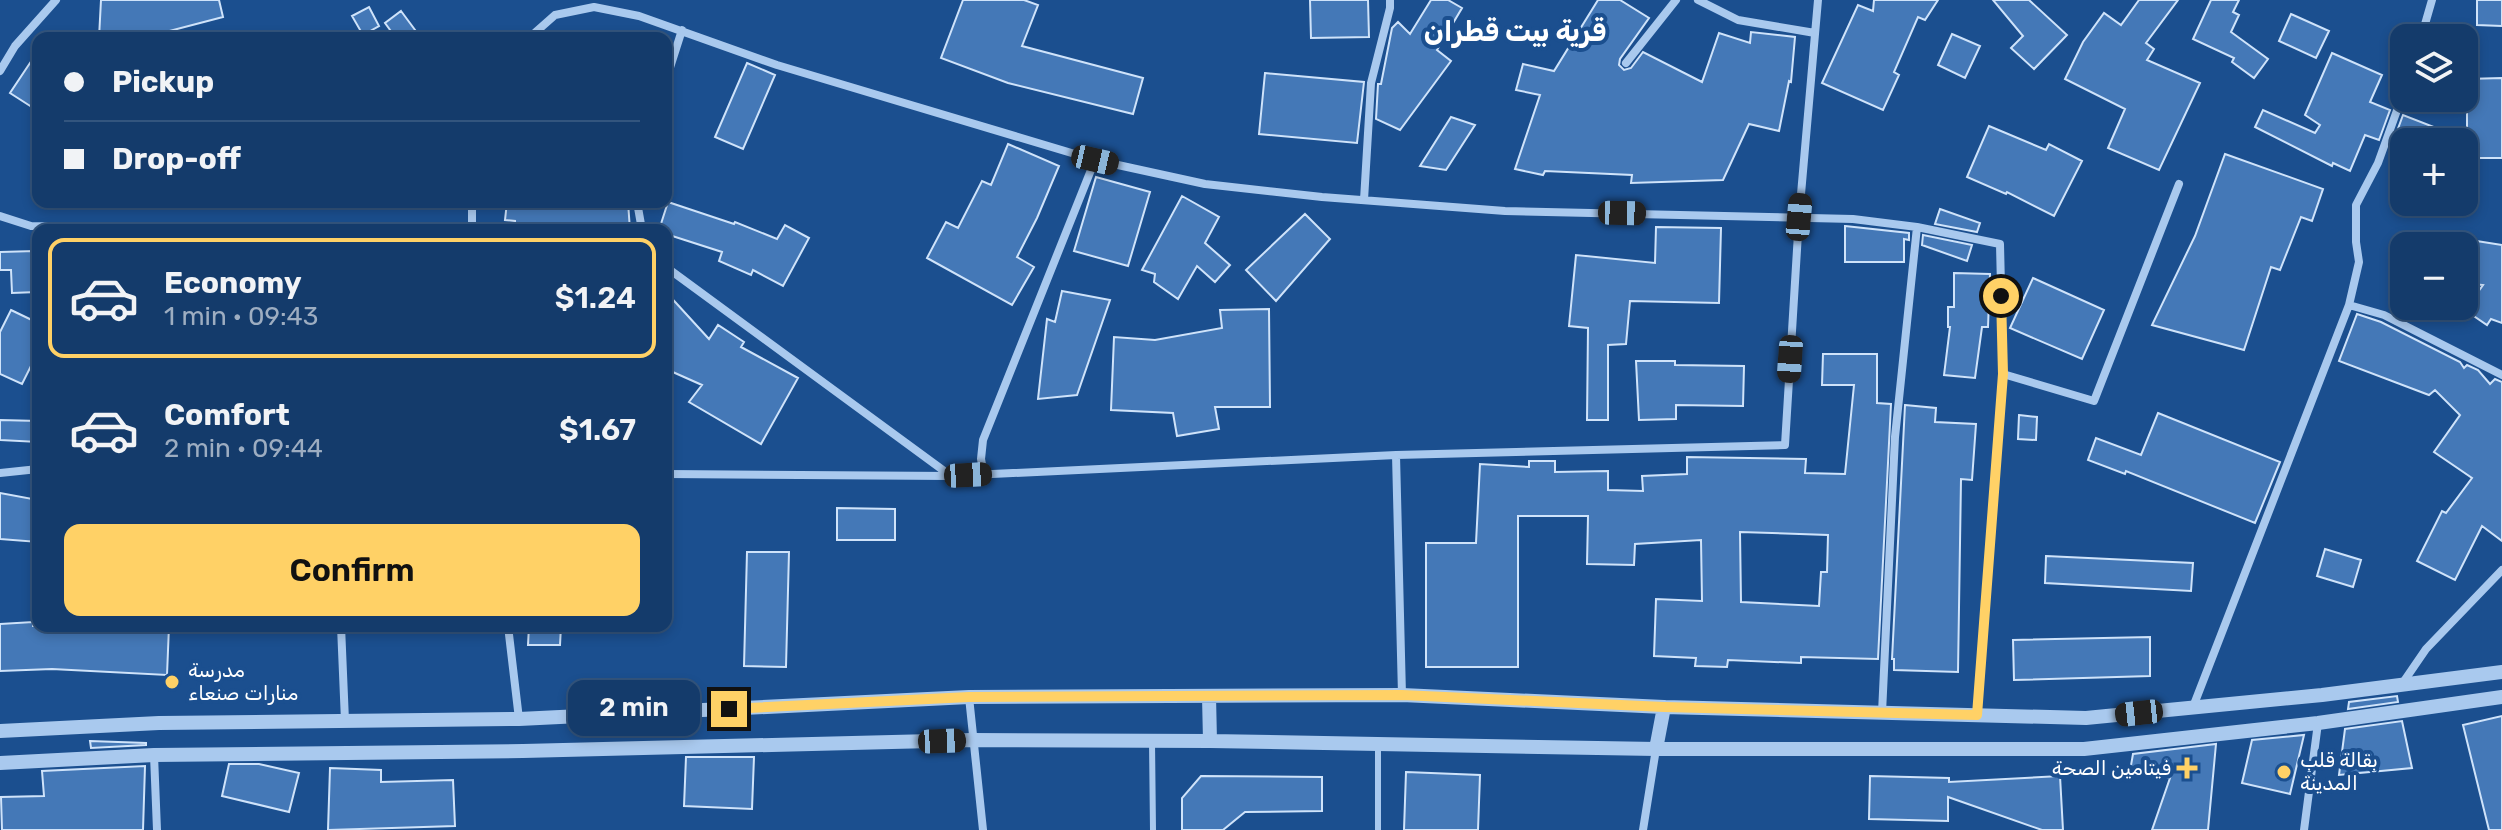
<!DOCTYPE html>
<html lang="en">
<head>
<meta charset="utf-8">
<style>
  :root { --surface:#143b6b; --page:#1d4271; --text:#f1f3f6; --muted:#9dadc1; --line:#33557e; --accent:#ffd166 }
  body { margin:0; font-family:Rubik,"Noto Sans Arabic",sans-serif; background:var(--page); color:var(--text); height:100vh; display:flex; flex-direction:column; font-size:30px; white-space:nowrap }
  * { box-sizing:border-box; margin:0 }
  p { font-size:26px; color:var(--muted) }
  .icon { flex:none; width:44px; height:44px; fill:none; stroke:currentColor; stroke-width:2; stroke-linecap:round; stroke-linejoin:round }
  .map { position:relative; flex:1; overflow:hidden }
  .side { position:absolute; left:32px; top:224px; width:640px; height:408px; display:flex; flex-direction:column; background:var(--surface); border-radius:16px; box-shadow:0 4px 12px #0003,0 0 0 2px var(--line) }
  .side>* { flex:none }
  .top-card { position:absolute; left:32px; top:32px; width:640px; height:176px; border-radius:16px; box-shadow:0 4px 12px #0003,0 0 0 2px var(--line); display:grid; align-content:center; height:176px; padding:0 32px; background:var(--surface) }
  .tools { position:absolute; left:2390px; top:24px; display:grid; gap:16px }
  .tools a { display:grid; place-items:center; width:88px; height:88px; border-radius:16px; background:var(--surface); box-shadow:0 4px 12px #0003,0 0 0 2px var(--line); font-size:40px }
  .end { position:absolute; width:36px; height:36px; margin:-18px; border:10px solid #ffd166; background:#111; box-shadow:0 0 0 4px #111 }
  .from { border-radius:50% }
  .bubble { position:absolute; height:56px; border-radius:16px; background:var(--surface); box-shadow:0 4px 12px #0003,0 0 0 2px var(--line); font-size:26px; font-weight:600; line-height:56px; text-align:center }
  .car { position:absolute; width:24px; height:48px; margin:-24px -12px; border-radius:10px; box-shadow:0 0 6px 2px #0007; background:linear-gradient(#222 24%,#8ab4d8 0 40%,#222 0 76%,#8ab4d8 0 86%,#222 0) }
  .top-card b { display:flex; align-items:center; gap:28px; height:76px; font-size:30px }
  .top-card b+b { border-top:2px solid var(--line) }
  .top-card i { width:20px; height:20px; background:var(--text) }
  ul { padding:14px 0 0; list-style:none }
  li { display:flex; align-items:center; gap:24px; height:120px; margin:0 16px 12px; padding:0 16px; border:4px solid transparent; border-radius:16px }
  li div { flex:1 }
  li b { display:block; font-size:30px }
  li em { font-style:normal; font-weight:600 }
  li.active { border-color:var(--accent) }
  li>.icon { width:72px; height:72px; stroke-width:1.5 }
  .cta { display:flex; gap:16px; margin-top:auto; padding:16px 32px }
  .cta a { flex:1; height:92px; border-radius:16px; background:var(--accent); color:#111; font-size:32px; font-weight:600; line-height:92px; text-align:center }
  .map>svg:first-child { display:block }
  .building { fill:#4478b7; stroke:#cfe3fa; stroke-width:2; fill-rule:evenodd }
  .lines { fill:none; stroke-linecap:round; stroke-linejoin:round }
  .service { stroke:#a9c9ee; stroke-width:6 }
  .minor { stroke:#a9c9ee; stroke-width:8 }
  .tertiary { stroke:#a9c9ee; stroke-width:14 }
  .route { stroke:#ffd166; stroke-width:10 }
  .poi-dot { fill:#ffd166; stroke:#1b4f8f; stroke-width:3 }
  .labels { text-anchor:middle; stroke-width:8; stroke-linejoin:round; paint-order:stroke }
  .poi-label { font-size:20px; fill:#fff; stroke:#1b4f8f; text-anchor:start }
  .district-label { font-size:28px; font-weight:bold; fill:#fff; stroke:#1b4f8f }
</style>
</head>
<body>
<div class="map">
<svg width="2502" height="830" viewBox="0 0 2502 830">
  <rect width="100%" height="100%" fill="#1b4f8f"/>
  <path class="building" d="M101 0H219L223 17 154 35V38H99Z
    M963 0H1024L1038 5 1022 46 1143 78 1133 114 1008 83 941 58Z
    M1310 0H1368L1369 37 1311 38Z
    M1431 0H1448L1462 8 1437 50 1451 61 1400 130 1376 119 1378 84H1381L1392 28 1398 22 1410 34Z
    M1598 0H1620L1649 18 1620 59 1619 65 1624 70 1631 68 1643 52 1702 82 1719 33 1750 43 1751 32 1795 37 1791 82 1789 81 1779 131 1749 124 1723 180 1631 183 1632 175 1545 171 1543 175 1515 169 1540 95 1516 90 1523 64 1554 71Z
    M1874 0H1938L1925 20 1918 17 1894 72 1899 75 1883 110 1822 83 1858 5 1873 11Z
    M1993 0H2029L2067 35 2034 69 2011 48 2023 36Z
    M2139 0H2178L2146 43 2154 49 2147 60 2200 83 2159 170 2108 148 2125 109 2065 79 2083 42 2104 13 2121 25Z
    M2211 0H2239L2233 12 2239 15 2231 32 2268 59 2254 78 2232 62 2234 58 2193 39Z
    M2477 0H2502V26L2477 25Z
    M369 7 379 26 363 35 352 16Z
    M401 11 421 38H396L385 23Z
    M2291 14 2329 31 2316 58 2279 41Z
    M1952 34 1980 46 1965 78 1938 65Z
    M38 51V111L10 93Z
    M2332 53 2382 75 2370 102 2390 110 2379 140 2365 135 2350 171 2333 163 2332 166 2255 127 2263 110 2315 133 2320 125 2305 115Z
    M747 63 775 75 743 149 715 137Z
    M1265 73 1364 82 1357 143 1259 134Z
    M2502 78V158H2468L2467 142H2404V150L2392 145 2403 115 2467 140V79Z
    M1451 117 1475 125 1446 170 1420 166Z
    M1989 126 2046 150 2049 144 2082 161 2054 216 2007 192 2006 194 1967 177Z
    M1008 144 1059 166 1037 218 1017 257 1034 267 1012 305 927 258 946 222 958 228 982 181 991 185Z
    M2225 154 2323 189 2312 221 2301 217 2280 270 2271 267 2244 350 2152 325 2195 236Z
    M1096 177 1150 192 1128 266 1074 251Z
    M1182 196 1219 217 1205 243 1230 265 1215 282 1197 266 1178 299 1154 282 1155 274 1142 270Z
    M507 202H628L630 230H515V221L505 220Z
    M668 202 734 224 735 222 777 239 785 225 809 238 783 286 753 270 751 275 719 261 722 252 666 234V230H659Z
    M1940 209 1980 223 1977 232 1935 224Z
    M1305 214 1330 239 1276 301 1246 270Z
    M1845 226 1909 233V240L1904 239V262H1845Z
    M1656 227 1721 228 1719 303 1630 301 1626 344 1608 345V420H1587L1588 328 1569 326 1576 255 1655 263Z
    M1923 235 1972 245 1967 261 1922 245Z
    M2464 239 2502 245V323L2491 319 2487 325 2465 310 2483 285 2464 283Z
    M35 251 37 292 12 293 11 270H0V252Z
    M1954 273 1990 274 1988 327H1982L1975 378 1944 375 1950 327H1948V307H1954Z
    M2033 278 2104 310 2082 359 2010 328Z
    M1062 291 1110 300 1077 395 1038 399 1047 319 1055 322Z
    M666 292 709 339 718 325 744 342 741 347 798 378 761 444 689 402 702 385 666 369Z
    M1269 309 1270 407H1215L1219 429 1177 436 1173 413 1111 410 1114 337 1155 340 1222 328 1220 310Z
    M11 310 38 323V352L22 384 0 374V332Z
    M2357 314 2381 322 2460 362 2464 368 2467 365 2478 370 2490 384 2495 379 2502 382V541L2482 526 2455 580 2417 561 2442 511 2446 513 2472 478 2434 452 2460 415 2435 390 2429 395 2339 361Z
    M1823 354H1877V403L1891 404 1878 659 1801 657V663L1728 660 1727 667 1695 666 1696 658 1654 656 1656 599 1702 601 1701 540 1635 544 1634 565 1587 564 1588 516H1518V667H1426V543H1476L1480 464 1529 467V461H1555V472L1608 471V490L1643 491 1642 476 1687 474V457L1806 459 1805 473 1845 474 1854 385H1822ZM1740 532 1828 535 1827 572H1821L1819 606 1741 602Z
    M1636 361H1675V365L1744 366 1743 406 1676 405V419L1639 420Z
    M1905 405 1936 408 1935 422 1976 424 1972 480 1961 479 1958 672 1894 670V659H1892Z
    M2158 413 2280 462 2255 523 2126 471 2125 474 2088 460 2096 438 2141 455Z
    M2019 415 2037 417 2036 440 2018 439Z
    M0 420 38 421V442L0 440Z
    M0 493 38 500V542L0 539Z
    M837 508 895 509V540H837Z
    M2325 549 2361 560 2353 587 2317 576Z
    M747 552H789L786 667 744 666Z
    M2046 556 2193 563 2191 591 2045 583Z
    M33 622V626H169L167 675 52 669 0 671V624Z
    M529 626H561L560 645H528Z
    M2150 637V676L2014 680 2013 640Z
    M2397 696 2398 702 2348 709 2349 702Z
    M2502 716V830H2489L2463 725Z
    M2402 721 2412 768 2339 775 2345 729Z
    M2304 735 2290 794 2242 783 2252 740Z
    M90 741 146 743V745L91 748Z
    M2216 744 2208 830H2152L2170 778 2130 771 2133 754Z
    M686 757H754L752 809 684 806Z
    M229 764H259L299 773 289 812 222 796Z
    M145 766 143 830H2L1 797 44 796 42 771Z
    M330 768 381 770V782L453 780 455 826 328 830Z
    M1406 772 1480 775 1478 830H1404Z
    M1201 776 1322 777V811L1245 812 1223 830H1182V798Z
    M1870 776 1949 778V782L2060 776 2063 830H2042L1948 797V821L1869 819Z"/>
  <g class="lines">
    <path class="service" d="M1152 742 1153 830
      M1378 743V830"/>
    <path class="minor" d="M1698 0 1738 20 1815 33
      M529 38 555 15 594 7 639 16 777 65 1095 160 1205 184 1322 197 1505 211 1853 219 1917 227 2000 244 2003 374 1977 715
      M2421 38 2432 0
      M1626 63 1676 0
      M0 71 15 46 56 0
      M666 80 682 30
      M1364 200 1371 83 1390 8V0
      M637 202 642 230
      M0 216 31 226 472 227
      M472 229V202
      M666 267 951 476
      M2349 305 2384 315 2502 375
      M2003 374 2094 401 2179 184
      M1396 455 1402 695
      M0 473 38 469
      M666 474 951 476 1396 455 1785 445 1799 217 1818 0
      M984 475 981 459 983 440 1095 160
      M341 626 345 721
      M508 626 519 719
      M2402 684 2426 649 2502 570
      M969 697 983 830
      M2193 707 2349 305 2359 262 2356 242V205L2378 163 2404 91
      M1882 713 1895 437 1917 227
      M154 755 157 830
      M1643 830 1656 749
      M2304 830 2318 723"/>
    <path class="tertiary" d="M1209 696 1210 741
      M0 731 159 723 519 719 969 697 1402 695 1664 707 2086 718 2322 695 2502 672
      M1656 749 1664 707
      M0 763 154 755 523 751 972 740 1210 741 1656 749H2084L2318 723 2502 697"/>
  </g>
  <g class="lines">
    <path class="route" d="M729 709 969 697 1402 695 1664 707 1977 715 2003 374 2001 296"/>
  </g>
  <g class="poi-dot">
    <circle cx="172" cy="682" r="8"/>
    <path d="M2183 756h8v8h8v8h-8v8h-8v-8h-8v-8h8z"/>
    <circle cx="2284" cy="772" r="8"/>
  </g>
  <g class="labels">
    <g class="poi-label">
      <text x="188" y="677">مدرسة<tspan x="188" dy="23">منارات صنعاء</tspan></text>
      <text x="2300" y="767">بقالة قلب<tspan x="2300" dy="23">المدينة</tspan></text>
      <text x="2171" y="775" text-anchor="end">فيتامين الصحة</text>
    </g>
    <g class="district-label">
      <text x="1515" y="41">قرية بيت قطران</text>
    </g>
  </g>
</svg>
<div class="tools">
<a><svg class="icon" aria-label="layers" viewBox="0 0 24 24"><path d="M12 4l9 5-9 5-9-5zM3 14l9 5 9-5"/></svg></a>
<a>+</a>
<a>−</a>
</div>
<i class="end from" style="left:2001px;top:296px"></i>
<i class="end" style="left:729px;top:709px"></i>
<div class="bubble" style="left:568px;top:680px;width:132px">2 min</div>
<i class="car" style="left:1095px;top:160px;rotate:103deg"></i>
<i class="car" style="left:1622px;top:213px;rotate:91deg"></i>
<i class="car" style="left:1799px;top:217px;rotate:5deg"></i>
<i class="car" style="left:1790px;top:359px;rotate:184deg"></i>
<i class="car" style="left:968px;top:475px;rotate:87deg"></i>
<i class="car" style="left:2139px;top:713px;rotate:264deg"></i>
<i class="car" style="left:942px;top:741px;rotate:88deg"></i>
<div class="top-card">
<b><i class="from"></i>Pickup</b>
<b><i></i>Drop-off</b>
</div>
<section class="side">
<ul>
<li class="active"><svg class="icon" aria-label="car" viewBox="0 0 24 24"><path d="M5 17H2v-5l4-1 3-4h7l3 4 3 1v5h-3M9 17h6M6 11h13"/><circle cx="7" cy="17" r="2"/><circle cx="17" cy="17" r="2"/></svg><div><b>Economy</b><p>1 min · 09:43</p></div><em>$1.24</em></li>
<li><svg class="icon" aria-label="car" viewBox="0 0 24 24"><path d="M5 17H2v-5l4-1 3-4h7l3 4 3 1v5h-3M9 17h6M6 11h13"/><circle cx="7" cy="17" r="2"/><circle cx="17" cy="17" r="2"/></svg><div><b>Comfort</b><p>2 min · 09:44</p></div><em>$1.67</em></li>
</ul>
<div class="cta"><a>Confirm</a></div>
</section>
</div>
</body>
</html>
